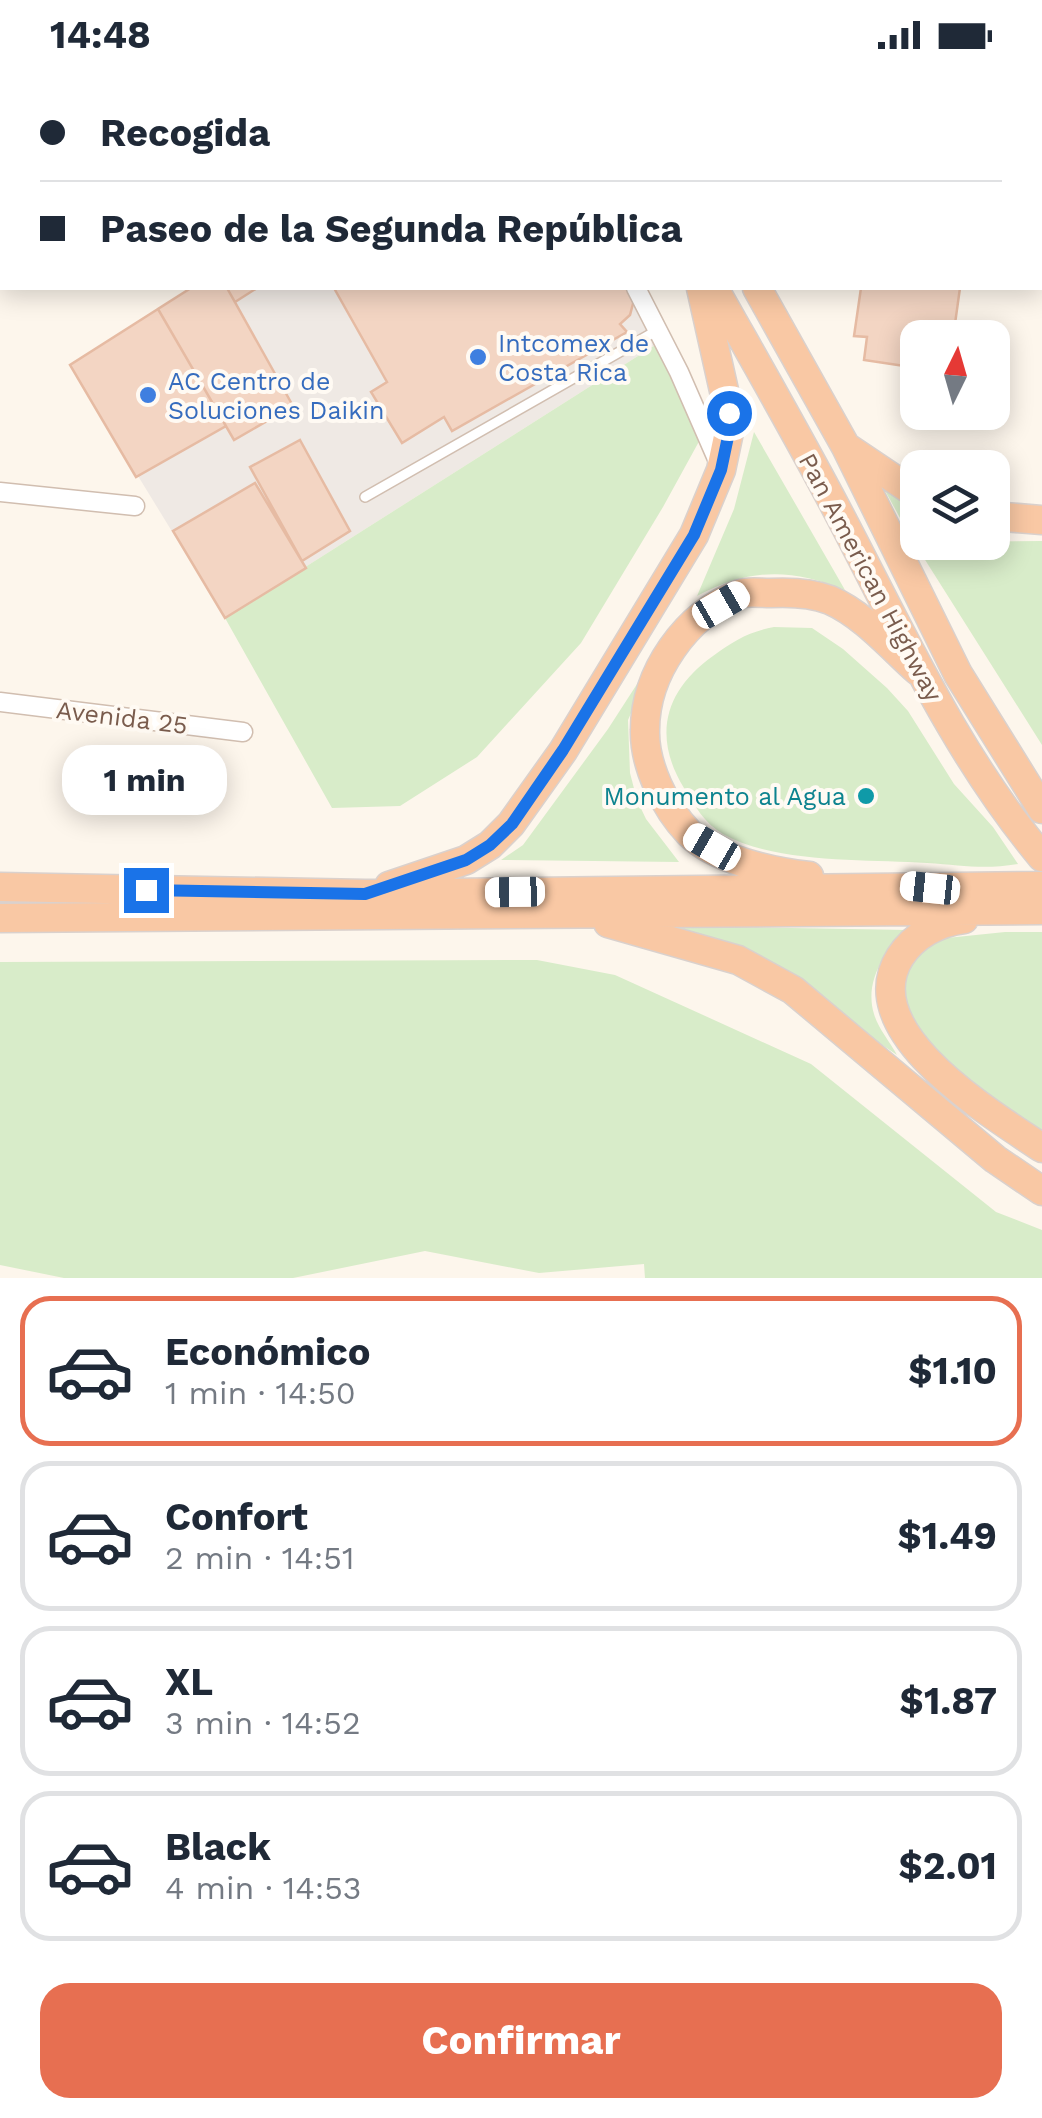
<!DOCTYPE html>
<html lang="es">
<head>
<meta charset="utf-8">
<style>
  :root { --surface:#fff; --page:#f6f6f7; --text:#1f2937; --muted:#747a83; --line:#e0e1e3; --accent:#e76f51 }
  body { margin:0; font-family:"Work Sans",sans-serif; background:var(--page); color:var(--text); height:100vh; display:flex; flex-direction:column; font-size:38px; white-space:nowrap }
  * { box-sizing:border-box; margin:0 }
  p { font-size:32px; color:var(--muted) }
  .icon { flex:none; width:55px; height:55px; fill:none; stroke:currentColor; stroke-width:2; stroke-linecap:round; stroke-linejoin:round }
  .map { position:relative; height:1208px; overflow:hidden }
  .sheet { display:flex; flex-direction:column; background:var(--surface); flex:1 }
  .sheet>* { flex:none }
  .top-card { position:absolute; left:0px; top:0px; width:1042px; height:220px; box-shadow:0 5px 25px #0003; display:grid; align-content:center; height:220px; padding:0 40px; background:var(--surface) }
  .needle { width:65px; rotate:5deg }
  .controls { position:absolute; left:900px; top:250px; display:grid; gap:20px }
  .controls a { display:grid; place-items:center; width:110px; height:110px; border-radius:20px; background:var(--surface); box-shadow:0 5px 25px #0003; font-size:50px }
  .end { position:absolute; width:45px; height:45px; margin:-22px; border:12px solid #1a73e8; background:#fff; box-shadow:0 0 0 5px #fff }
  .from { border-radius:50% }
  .bubble { position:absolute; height:70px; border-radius:30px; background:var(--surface); box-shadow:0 5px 25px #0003; font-size:32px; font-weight:700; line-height:70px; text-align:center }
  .car { position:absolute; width:30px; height:60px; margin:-30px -15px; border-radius:12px; box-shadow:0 0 8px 2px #0007; background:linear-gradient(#fff 24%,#345 0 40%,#fff 0 76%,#345 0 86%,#fff 0) }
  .top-card b { display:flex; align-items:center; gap:35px; height:95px; font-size:38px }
  .top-card b+b { border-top:2px solid var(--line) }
  .top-card i { width:25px; height:25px; background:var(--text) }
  ul { padding:18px 0 0; list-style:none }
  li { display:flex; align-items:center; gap:30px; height:150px; margin:0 20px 15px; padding:0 20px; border:5px solid var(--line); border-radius:30px }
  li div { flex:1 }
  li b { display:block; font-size:38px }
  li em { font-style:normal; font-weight:700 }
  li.on { border-color:var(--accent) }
  li>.icon { width:90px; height:90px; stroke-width:1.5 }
  .cta { display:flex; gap:20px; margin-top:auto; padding:20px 40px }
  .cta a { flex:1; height:115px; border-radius:30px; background:var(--accent); color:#fff; font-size:40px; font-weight:700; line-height:115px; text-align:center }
  .status { display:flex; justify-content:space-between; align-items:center; height:70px; padding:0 50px; background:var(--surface); direction:ltr }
  .status svg { height:28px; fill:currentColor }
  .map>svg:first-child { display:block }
  .industrial { fill:#efe9e4 }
  .green { fill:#d8ecc9 }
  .building { fill:#f3d5c3; stroke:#e6bba3; stroke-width:2.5 }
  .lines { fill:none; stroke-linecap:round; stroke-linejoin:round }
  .service-casing { stroke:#d1beb0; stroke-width:12 }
  .minor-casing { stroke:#d1beb0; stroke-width:21 }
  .trunk-casing { stroke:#dad1cd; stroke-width:31 }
  .service { stroke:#fff; stroke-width:9 }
  .minor { stroke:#fff; stroke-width:18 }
  .trunk { stroke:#f9c8a4; stroke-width:28 }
  .route { stroke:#1a73e8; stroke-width:12 }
  .shop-dot { fill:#3f7fe0; stroke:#fffaf3; stroke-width:4 }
  .culture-dot { fill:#0f9aa8; stroke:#fffaf3; stroke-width:4 }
  .labels { text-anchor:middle; stroke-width:8; stroke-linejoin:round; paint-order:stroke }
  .shop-label { font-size:25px; fill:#366cbe; stroke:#fffaf3; text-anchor:start }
  .street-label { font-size:25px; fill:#7a5c4d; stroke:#fffaf3 }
  .culture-label { font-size:25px; fill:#0d838f; stroke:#fffaf3; text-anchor:end }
</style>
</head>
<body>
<div class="status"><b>14:48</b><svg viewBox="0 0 49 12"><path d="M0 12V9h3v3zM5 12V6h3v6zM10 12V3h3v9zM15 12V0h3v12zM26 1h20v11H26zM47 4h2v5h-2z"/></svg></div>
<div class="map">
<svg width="1042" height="1208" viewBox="0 0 1042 1208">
  <rect width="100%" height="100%" fill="#fdf6ec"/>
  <path class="industrial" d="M191 218H629L660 272 225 548 70 295Z"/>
  <path class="green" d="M660 272 702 366 663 437 581 573 477 687 400 736 332 738 225 548Z
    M754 362 845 520C791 498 749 498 697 526L734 439Z
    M883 417 917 442 918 472 1042 471V675L910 466Z
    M774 557 812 558 843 579 887 618 908 641 954 714 993 757 1018 794C982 800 962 795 927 793 867 789 776 794 723 764 704 753 695 736 684 718 652 666 665 620 713 586 734 571 748 562 774 557Z
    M659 580 628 650 630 703 637 730 646 749 679 792 501 790 523 775 608 659Z
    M667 856 908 860C885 879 864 912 874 944 878 958 890 972 897 985L733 873Z
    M1005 862H1042V1067L978 1022 925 973 902 927 901 910 918 887 937 869Z
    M537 890 615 905 811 994 996 1142 1042 1160V1208H645L644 1194 539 1203 425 1181 293 1208H64L0 1195V892Z"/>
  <path class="building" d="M691 0H902L901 2Z
    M191 218H227L293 336 234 370 158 239Z
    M227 218H257L235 232Z
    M334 218H630L635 226 630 245 620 254 627 262 452 361 444 347 402 373 371 322 387 312Z
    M861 218H960L953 268H918V298L864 290 867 267 854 266Z
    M158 239 226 356 136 407 70 295Z
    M300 370 350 461 302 491 250 397Z
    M255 413 306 498 225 548 173 461Z"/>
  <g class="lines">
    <defs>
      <path id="service" d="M365 427 658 260"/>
      <path id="minor" d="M292 0 293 2
        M516 0 517 2
        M666 0 667 2
        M323 2 326 0
        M1040 199H1042
        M0 209 2 207
        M636 218 679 302 721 398
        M0 422 135 436
        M0 632 243 662"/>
      <path id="trunk" d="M593 0 595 2
        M634 0 635 2
        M714 218C755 291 797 364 836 438 900 559 954 682 1042 787
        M757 218 846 377 958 604 1042 739
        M848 378 918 425
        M992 446 1042 450
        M809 806C772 802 716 790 689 763 665 738 644 695 645 660 645 603 686 544 740 524 748 521 760 523 770 523 789 522 812 523 830 530 864 545 891 577 918 601
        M389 816 466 790 490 775 511 754 563 681 694 465 721 400 729 362V343L701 218
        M0 817 365 824 1042 816
        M0 848 1042 840
        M964 849C939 852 914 865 900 887 853 962 992 1044 1042 1078
        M608 853 738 890 793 920 995 1089 1042 1121"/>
    </defs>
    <use href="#service" class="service-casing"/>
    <use href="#minor" class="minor-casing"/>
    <use href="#trunk" class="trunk-casing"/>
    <use href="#service" class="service"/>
    <use href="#minor" class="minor"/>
    <use href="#trunk" class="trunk"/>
  </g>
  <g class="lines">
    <path class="route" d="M146 820 365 824 466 790 490 775 512 754 563 680 694 465 721 400 729 362V343"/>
  </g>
  <g class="shop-dot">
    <circle cx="478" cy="287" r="10"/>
    <circle cx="148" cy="325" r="10"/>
  </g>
  <circle class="culture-dot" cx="866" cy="726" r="10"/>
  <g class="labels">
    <g class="shop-label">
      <text x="498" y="282">Intcomex de<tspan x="498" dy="29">Costa Rica</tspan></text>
      <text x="168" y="320">AC Centro de<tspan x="168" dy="29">Soluciones Daikin</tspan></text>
    </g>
    <g class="street-label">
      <text transform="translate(871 507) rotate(62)" y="9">Pan American Highway</text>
      <text transform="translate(122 647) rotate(7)" y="9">Avenida 25</text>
    </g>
    <g class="culture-label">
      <text x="846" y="735">Monumento al Agua</text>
    </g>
  </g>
</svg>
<div class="controls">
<a><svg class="needle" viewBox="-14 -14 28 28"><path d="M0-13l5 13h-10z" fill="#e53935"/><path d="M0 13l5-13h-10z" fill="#747a83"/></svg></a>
<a><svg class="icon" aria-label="layers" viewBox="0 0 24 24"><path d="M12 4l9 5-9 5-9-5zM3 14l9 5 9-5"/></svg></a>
</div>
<i class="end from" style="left:729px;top:343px"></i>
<i class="end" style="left:146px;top:820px"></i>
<div class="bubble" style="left:62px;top:675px;width:165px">1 min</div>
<i class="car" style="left:721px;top:535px;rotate:60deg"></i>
<i class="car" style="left:712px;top:777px;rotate:300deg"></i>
<i class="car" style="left:930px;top:818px;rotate:276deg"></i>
<i class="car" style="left:515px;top:822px;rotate:269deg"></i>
<div class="top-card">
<b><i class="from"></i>Recogida</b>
<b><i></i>Paseo de la Segunda República</b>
</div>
</div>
<section class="sheet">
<ul>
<li class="on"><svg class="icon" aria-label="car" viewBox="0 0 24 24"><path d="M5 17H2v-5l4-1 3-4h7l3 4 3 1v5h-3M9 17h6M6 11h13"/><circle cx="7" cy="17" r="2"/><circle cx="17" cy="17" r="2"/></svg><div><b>Económico</b><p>1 min · 14:50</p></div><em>$1.10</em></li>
<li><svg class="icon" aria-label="car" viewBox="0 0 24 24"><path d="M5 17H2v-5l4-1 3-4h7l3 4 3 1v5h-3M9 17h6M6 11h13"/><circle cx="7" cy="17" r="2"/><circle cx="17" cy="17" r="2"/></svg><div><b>Confort</b><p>2 min · 14:51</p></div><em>$1.49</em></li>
<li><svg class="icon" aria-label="car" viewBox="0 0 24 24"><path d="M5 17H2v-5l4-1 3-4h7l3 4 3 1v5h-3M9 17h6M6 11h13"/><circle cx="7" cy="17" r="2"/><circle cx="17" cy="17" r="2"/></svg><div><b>XL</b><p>3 min · 14:52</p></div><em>$1.87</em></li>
<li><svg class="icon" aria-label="car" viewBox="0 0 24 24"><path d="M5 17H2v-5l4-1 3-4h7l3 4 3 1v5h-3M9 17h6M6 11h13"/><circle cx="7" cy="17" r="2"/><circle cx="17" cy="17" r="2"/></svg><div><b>Black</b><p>4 min · 14:53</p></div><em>$2.01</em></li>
</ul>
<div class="cta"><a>Confirmar</a></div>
</section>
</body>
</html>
